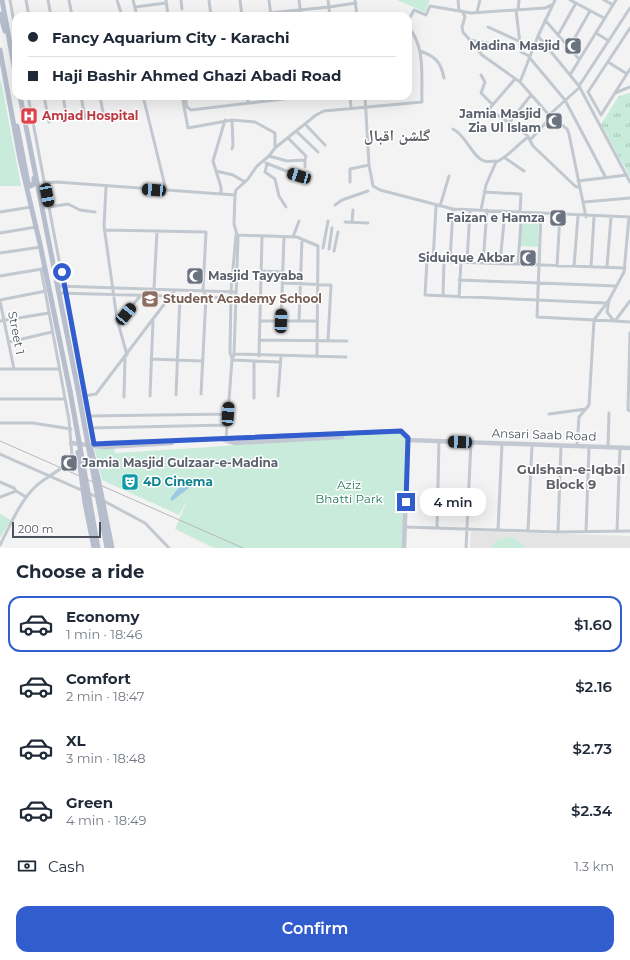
<!DOCTYPE html>
<html lang="en">
<head>
<meta charset="utf-8">
<style>
  :root { --surface:#fff; --page:#f6f6f7; --text:#1f2937; --muted:#747a83; --line:#e0e1e3; --accent:#325dcf }
  body { margin:0; font-family:Montserrat,"Noto Naskh Arabic",sans-serif; background:var(--page); color:var(--text); height:100vh; display:flex; flex-direction:column; font-size:15px; white-space:nowrap }
  * { box-sizing:border-box; margin:0 }
  p { font-size:13px; color:var(--muted) }
  .icon { flex:none; width:22px; height:22px; fill:none; stroke:currentColor; stroke-width:2; stroke-linecap:round; stroke-linejoin:round }
  .map { position:relative; height:548px; overflow:hidden }
  .panel { display:flex; flex-direction:column; background:var(--surface); flex:1 }
  .panel>* { flex:none }
  .banner { position:absolute; left:12px; top:12px; width:400px; height:88px; border-radius:12px; box-shadow:0 4px 16px #0002; display:grid; align-content:center; height:88px; padding:0 16px; background:var(--surface) }
  .scale { position:absolute; left:12px; bottom:10px; width:89px; box-sizing:border-box; padding-left:4px; border:2px solid #4c535e; border-top:0; font-size:11px; line-height:14px; white-space:nowrap; color:#4c535e; -webkit-text-stroke:3px #fff; paint-order:stroke }
  .end { position:absolute; width:18px; height:18px; margin:-9px; border:5px solid #325dcf; background:#fff; box-shadow:0 0 0 2px #fff }
  .from { border-radius:50% }
  .bubble { position:absolute; height:28px; border-radius:12px; background:var(--surface); box-shadow:0 4px 16px #0002; font-size:13px; font-weight:600; line-height:28px; text-align:center }
  .car { position:absolute; width:12px; height:24px; margin:-12px -6px; border-radius:5px; box-shadow:0 0 3px 1px #0007; background:linear-gradient(#222 24%,#8ab4d8 0 40%,#222 0 76%,#8ab4d8 0 86%,#222 0) }
  .banner b { display:flex; align-items:center; gap:14px; height:38px; font-size:15px }
  .banner b+b { border-top:1px solid var(--line) }
  .banner i { width:10px; height:10px; background:var(--text) }
  ul { padding:0; list-style:none }
  li { display:flex; align-items:center; gap:12px; height:56px; margin:0 8px 6px; padding:0 8px; border:2px solid transparent; border-radius:12px }
  li div { flex:1 }
  li b { display:block; font-size:15px }
  li em { font-style:normal; font-weight:600 }
  li.current { border-color:var(--accent) }
  li>.icon { width:36px; height:36px; stroke-width:1.5 }
  h2 { padding:0 16px; font-size:18px; line-height:48px }
  .pay { display:flex; align-items:center; gap:10px; height:44px; padding:0 16px; font-size:15px }
  .pay p { margin-inline-start:auto }
  .cta { display:flex; gap:8px; margin-top:auto; padding:8px 16px }
  .cta a { flex:1; height:46px; border-radius:12px; background:var(--accent); color:#fff; font-size:16px; font-weight:600; line-height:46px; text-align:center }
  .map>svg:first-child { display:block }
  .education { fill:#e5e4e4 }
  .grass { fill:url(#grass-tufts) }
  .park { fill:#c8ebdb }
  .water { fill:#9bc8e2 }
  .lines { fill:none; stroke-linecap:round; stroke-linejoin:round }
  .street { stroke:#c2c8cf; stroke-width:3 }
  .secondary { stroke:#c3c8d3; stroke-width:4.5 }
  .primary { stroke:#b6becd; stroke-width:5 }
  .rail { stroke:#b6b7bc; stroke-width:1 }
  .primary-bridge { stroke:#b6becd; stroke-width:5 }
  .route { stroke:#325dcf; stroke-width:5 }
  .labels { text-anchor:middle; stroke-width:3; stroke-linejoin:round; paint-order:stroke }
  .worship-label { font-size:12px; font-weight:bold; fill:#5b616d; stroke:#fff; text-anchor:end }
  .health-label { font-size:12px; font-weight:bold; fill:#be3a42; stroke:#fff; text-anchor:start }
  .education-label { font-size:12px; font-weight:bold; fill:#785e54; stroke:#fff; text-anchor:start }
  .street-label { font-size:12px; fill:#4c535e; stroke:#fff }
  .culture-label { font-size:12px; font-weight:bold; fill:#0d838f; stroke:#fff; text-anchor:start }
  .park-label { font-size:12px; fill:#24785c; stroke:#fff }
  .neighbourhood-label { font-size:13px; font-weight:bold; fill:#606267; stroke:#fff }
  .district-label { font-size:16px; font-weight:bold; fill:#606267; stroke:#fff }
</style>
</head>
<body>
<div class="map">
<svg width="630" height="548" viewBox="0 0 630 548">
  <defs>
    <pattern id="grass-tufts" width="24" height="20" patternUnits="userSpaceOnUse"><rect width="24" height="20" fill="#c8ebdb"/><path d="M3 7l-1-3M5 7V3M7 7l1-3M15 17l-1-3M17 17v-4M19 17l1-3" fill="none" stroke="#a5c1b5"/></pattern>
  </defs>
  <rect width="100%" height="100%" fill="#f4f3f3"/>
  <path class="education" d="M471 531 630 536V548H470Z"/>
  <path class="grass" d="M630 93V177L601 124 619 96Z"/>
  <path class="park" d="M397 0H430L425 12Z
    M0 81H1L21 186H0Z
    M522 215 539 216 538 247 520 246Z
    M401 431 408 440 403 548H214L175 529 188 499 179 515 102 480 94 447 114 446 115 453 211 447Z
    M0 514 11 520 0 538Z
    M509 537 516 539 526 548H490L496 541Z"/>
  <path class="water" d="M181 481 188 483 190 487 172 501 170 499 179 487H182L180 483Z"/>
  <g class="lines">
    <path class="street" d="M10 0 16 34
      M26 0 29 16
      M48 0 51 16
      M69 0 72 16
      M117 0 122 16
      M133 0 137 16
      M166 0 168 16
      M181 0 182 9
      M209 0 211 16
      M240 0 242 16
      M269 0 271 16
      M299 0 301 16
      M328 0 330 16
      M355 0 357 16
      M458 0 459 11
      M555 0 538 36 520 82 549 115 567 129 569 134 586 217
      M570 0 604 18
      M604 0 613 5
      M135 7 166 3
      M516 10 521 52 529 56
      M518 10 519 0
      M462 11 465 17 462 27 463 32 482 55 520 82
      M477 12 480 0
      M238 16 329 7 356 3
      M545 20 579 59
      M408 21 414 10 426 15 430 6 471 13 545 8 552 5
      M488 27 521 42
      M630 28 588 92 601 115 630 69
      M596 33 609 41
      M558 35 576 3
      M538 36 579 86 630 182
      M470 40 491 44
      M569 48 590 11
      M420 51C435 56 441 62 444 78
      M529 57 565 100 606 178
      M608 62 627 74
      M481 75 485 82 481 93 493 105
      M570 75 616 0
      M515 79 490 108V110L527 135 533 146 575 186 580 188
      M579 86 630 8
      M615 93 630 87
      M28 96 94 445
      M44 96 49 122
      M63 96 67 119
      M81 96 85 118
      M100 96 104 118
      M143 96 166 190
      M182 96 188 128 232 120 255 122 275 133V148
      M185 96 187 107 191 110 309 96
      M247 96 248 102
      M350 96 351 108
      M365 96 369 165 373 186 380 190 453 209 630 217
      M549 115 580 87
      M509 123 531 95
      M305 124 325 145
      M453 129C466 135 473 158 484 161 487 162 492 161 496 161
      M297 132 318 152
      M530 140 551 117
      M232 149 233 145 232 120
      M269 156 287 161 305 160 306 156 288 138
      M505 158 524 171
      M266 163 299 176
      M267 164 265 172 275 179 279 196 286 207
      M305 167V160
      M216 171 233 175 245 182
      M578 181 627 175
      M350 182V169L369 165
      M45 183 57 182 235 195
      M106 187 104 226 117 319 127 355
      M484 192 521 194 520 212
      M221 194V187L213 161 225 120
      M584 202 630 198
      M335 205 342 200 368 191
      M440 206 449 176
      M49 207 68 204 80 210 95 212
      M481 210 486 185 496 162C508 157 517 145 528 137
      M0 212 31 207
      M541 214 537 317 614 321
      M629 217 624 272 609 300 607 312 614 321 630 322
      M514 220 521 221 518 264
      M345 222 368 223
      M352 223 353 210
      M105 230 206 232 203 290 206 297 201 394
      M0 233 36 227
      M236 235 297 237 318 246 317 357
      M293 237 299 221
      M323 248 328 221
      M329 249 332 228
      M334 251 338 232
      M0 253 41 247
      M433 261 436 206
      M450 261 453 209
      M467 262 470 210
      M483 263 487 210
      M500 263 505 211
      M557 266 560 215
      M574 266 578 216
      M591 267 594 217
      M607 267 611 217
      M261 271 283 272
      M0 276 42 269
      M459 280 616 286
      M283 283 331 285 328 340
      M58 286 236 292
      M154 289 157 231
      M59 293 236 298
      M443 296 444 261
      M459 297 461 262
      M0 300 46 291
      M0 301 14 369
      M606 303 425 295 427 261 625 268
      M0 321 49 313
      M260 321H316
      M281 321 284 237
      M299 321 302 239
      M615 321 630 301
      M118 323 141 295
      M630 333 628 410 630 411
      M259 340 347 341
      M9 342 52 332
      M234 354 346 357
      M259 356 262 237
      M232 358 230 353 231 291 236 235
      M151 359 202 361
      M232 360 279 362
      M0 369H59
      M176 395 180 296
      M84 396 96 394 175 290
      M150 396 153 320
      M278 396 281 356
      M124 397 125 357
      M254 398V361
      M0 399H65
      M549 414 586 409
      M88 416 228 414
      M0 423H33L71 429
      M90 428 227 425
      M226 439 232 360 234 354 238 238 234 224 235 195 236 190 248 179 257 166 269 156 275 148 316 115 324 111 422 102C421 78 426 46 408 27
      M577 446 579 417 589 405 594 320 609 300
      M608 448 609 413
      M0 454 97 497
      M0 482 14 488 16 491
      M0 497 16 491 26 497
      M102 500 145 523 169 548
      M405 527 558 532 630 531
      M437 528 439 441
      M498 530 502 444
      M528 531 532 445
      M617 531 620 448
      M558 532 561 446
      M586 532 589 447
      M0 545C10 526 19 503 34 488 45 476 64 471 72 456L69 420 41 269
      M466 548 471 442"/>
    <path class="secondary" d="M224 440 235 443 342 437
      M408 440 630 448
      M71 443 105 447 172 443
      M103 445 105 443 401 431 408 437 404 548"/>
    <path class="primary" d="M2 0 16 77
      M0 14 5 31
      M0 50 20 159 40 244 70 391
      M20 96 78 390
      M17 126 28 183 31 186 34 184V178
      M85 503 94 548"/>
    <path class="rail" d="M0 441 243 548"/>
    <path class="primary-bridge" d="M78 390 107 548
      M70 391 98 548
      M91 449 98 478 112 548
      M78 452 85 503"/>
  </g>
  <g class="lines">
    <path class="route" d="M62 272 94 444 401 431 408 438 406 502"/>
  </g>
  <defs>
    <symbol id="mosque-square" viewBox="-11 -11 22 22"><rect x="-9" y="-9" width="18" height="18" rx="4" fill="#6b7280" stroke="#fff"/><path d="M3.5-4.9A6 6 0 1 0 3.5 4.9A5 5 0 1 1 3.5-4.9Z" fill="#fff"/></symbol>
    <symbol id="hospital-square" viewBox="-11 -11 22 22"><rect x="-9" y="-9" width="18" height="18" rx="4" fill="#e0444e" stroke="#fff"/><path d="M-5-5h3v3.5h4V-5h3V5h-3V1.5h-4V5h-3Z" fill="#fff"/></symbol>
    <symbol id="school-square" viewBox="-11 -11 22 22"><rect x="-9" y="-9" width="18" height="18" rx="4" fill="#8d6e63" stroke="#fff"/><path d="M0-5L7-2L0 1L-7-2ZM-4 1L0 2.5L4 1V4Q0 6-4 4Z" fill="#fff"/></symbol>
    <symbol id="theatre-square" viewBox="-11 -11 22 22"><rect x="-9" y="-9" width="18" height="18" rx="4" fill="#0f9aa8" stroke="#fff"/><path d="M-5-5.5Q0-4 5-5.5V0Q5 5 0 6Q-5 5-5 0ZM-3.3-2.5H-1v1.5H-3.3ZM1-2.5H3.3v1.5H1ZM-2.8 1Q0 5.5 2.8 1Z" fill="#fff"/></symbol>
  </defs>
  <g fill-rule="evenodd">
    <use href="#mosque-square" x="563" y="36" width="20" height="20"/>
    <use href="#hospital-square" x="19" y="106" width="20" height="20"/>
    <use href="#mosque-square" x="544" y="111" width="20" height="20"/>
    <use href="#mosque-square" x="548" y="208" width="20" height="20"/>
    <use href="#mosque-square" x="518" y="248" width="20" height="20"/>
    <use href="#mosque-square" x="185" y="266" width="20" height="20"/>
    <use href="#school-square" x="140" y="289" width="20" height="20"/>
    <use href="#mosque-square" x="59" y="453" width="20" height="20"/>
    <use href="#theatre-square" x="120" y="472" width="20" height="20"/>
  </g>
  <g class="labels">
    <g class="worship-label">
      <text x="560" y="50">Madina Masjid</text>
      <text x="541" y="118">Jamia Masjid<tspan x="541" dy="14">Zia Ul Islam</tspan></text>
      <text x="545" y="222">Faizan e Hamza</text>
      <text x="515" y="262">Siduique Akbar</text>
      <text x="208" y="280" text-anchor="start">Masjid Tayyaba</text>
      <text x="82" y="467" text-anchor="start">Jamia Masjid Gulzaar-e-Madina</text>
    </g>
    <g class="health-label">
      <text x="42" y="120">Amjad Hospital</text>
    </g>
    <g class="education-label">
      <text x="163" y="303">Student Academy School</text>
    </g>
    <g class="street-label">
      <text transform="translate(16 333) rotate(79)" y="4">Street 1</text>
      <text transform="translate(544 435) rotate(2)" y="4">Ansari Saab Road</text>
    </g>
    <g class="culture-label">
      <text x="143" y="486">4D Cinema</text>
    </g>
    <g class="park-label">
      <text x="349" y="489">Aziz<tspan x="349" dy="14">Bhatti Park</tspan></text>
    </g>
    <g class="neighbourhood-label">
      <text x="571" y="474">Gulshan-e-Iqbal<tspan x="571" dy="15">Block 9</tspan></text>
    </g>
    <g class="district-label">
      <text x="397" y="141">گلشن اقبال</text>
    </g>
  </g>
</svg>
<div class="scale">200 m</div>
<i class="end from" style="left:62px;top:272px"></i>
<i class="end" style="left:406px;top:502px"></i>
<div class="bubble" style="left:420px;top:488px;width:66px">4 min</div>
<i class="car" style="left:299px;top:176px;rotate:286deg"></i>
<i class="car" style="left:154px;top:190px;rotate:274deg"></i>
<i class="car" style="left:47px;top:195px;rotate:169deg"></i>
<i class="car" style="left:126px;top:314px;rotate:39deg"></i>
<i class="car" style="left:281px;top:321px;rotate:2deg"></i>
<i class="car" style="left:228px;top:414px;rotate:4deg"></i>
<i class="car" style="left:460px;top:442px;rotate:272deg"></i>
<div class="banner">
<b><i class="from"></i>Fancy Aquarium City - Karachi</b>
<b><i></i>Haji Bashir Ahmed Ghazi Abadi Road</b>
</div>
</div>
<section class="panel">
<h2>Choose a ride</h2>
<ul>
<li class="current"><svg class="icon" aria-label="car" viewBox="0 0 24 24"><path d="M5 17H2v-5l4-1 3-4h7l3 4 3 1v5h-3M9 17h6M6 11h13"/><circle cx="7" cy="17" r="2"/><circle cx="17" cy="17" r="2"/></svg><div><b>Economy</b><p>1 min · 18:46</p></div><em>$1.60</em></li>
<li><svg class="icon" aria-label="car" viewBox="0 0 24 24"><path d="M5 17H2v-5l4-1 3-4h7l3 4 3 1v5h-3M9 17h6M6 11h13"/><circle cx="7" cy="17" r="2"/><circle cx="17" cy="17" r="2"/></svg><div><b>Comfort</b><p>2 min · 18:47</p></div><em>$2.16</em></li>
<li><svg class="icon" aria-label="car" viewBox="0 0 24 24"><path d="M5 17H2v-5l4-1 3-4h7l3 4 3 1v5h-3M9 17h6M6 11h13"/><circle cx="7" cy="17" r="2"/><circle cx="17" cy="17" r="2"/></svg><div><b>XL</b><p>3 min · 18:48</p></div><em>$2.73</em></li>
<li><svg class="icon" aria-label="car" viewBox="0 0 24 24"><path d="M5 17H2v-5l4-1 3-4h7l3 4 3 1v5h-3M9 17h6M6 11h13"/><circle cx="7" cy="17" r="2"/><circle cx="17" cy="17" r="2"/></svg><div><b>Green</b><p>4 min · 18:49</p></div><em>$2.34</em></li>
</ul>
<div class="pay"><svg class="icon" aria-label="cash" viewBox="0 0 24 24"><path d="M3 7h18v10H3z"/><circle cx="12" cy="12" r="2"/></svg>Cash<p>1.3 km</p></div>
<div class="cta"><a>Confirm</a></div>
</section>
</body>
</html>
